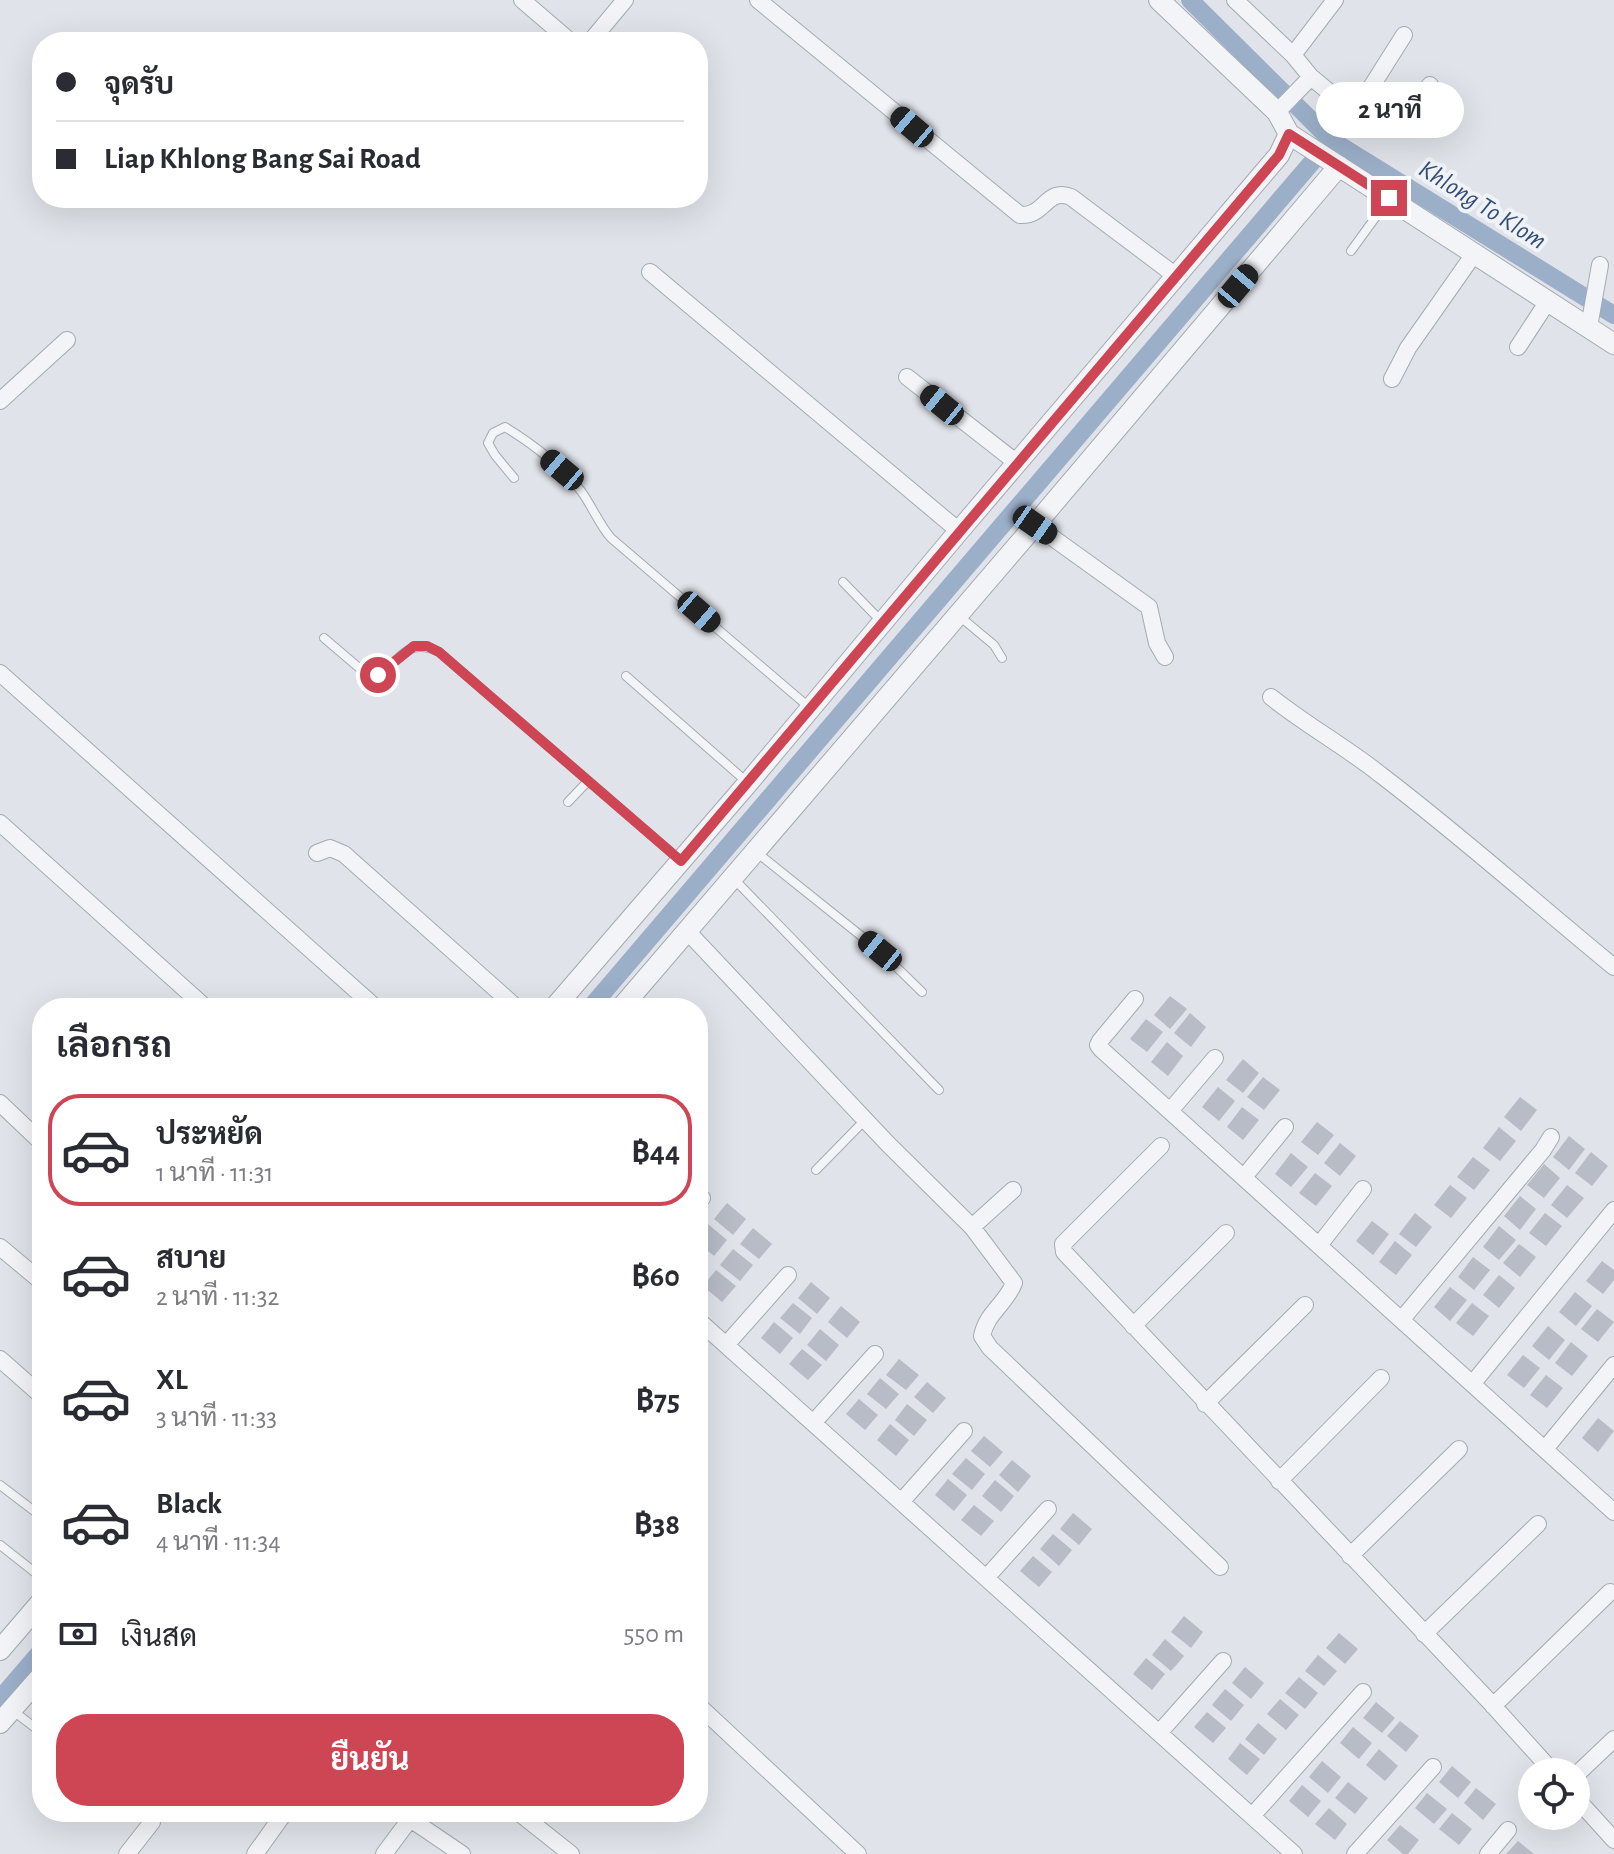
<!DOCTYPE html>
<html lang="th">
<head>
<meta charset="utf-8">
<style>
  :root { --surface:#fff; --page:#f7f7f7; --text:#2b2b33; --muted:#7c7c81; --line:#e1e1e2; --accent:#ce4553 }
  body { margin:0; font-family:"Alegreya Sans",Sarabun,sans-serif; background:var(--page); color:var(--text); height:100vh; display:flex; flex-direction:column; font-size:30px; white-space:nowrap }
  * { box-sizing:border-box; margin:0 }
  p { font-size:26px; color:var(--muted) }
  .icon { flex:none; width:44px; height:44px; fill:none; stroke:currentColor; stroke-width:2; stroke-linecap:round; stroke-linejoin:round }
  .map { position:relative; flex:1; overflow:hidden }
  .sheet { position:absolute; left:32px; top:998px; width:676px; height:824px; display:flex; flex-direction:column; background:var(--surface); border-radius:32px; box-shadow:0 8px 32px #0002 }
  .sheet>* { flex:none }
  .hud { position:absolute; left:32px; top:32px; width:676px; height:176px; border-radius:32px; box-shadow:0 8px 32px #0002; display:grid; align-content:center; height:176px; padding:0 24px; background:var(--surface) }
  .fabs { position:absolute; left:1518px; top:1758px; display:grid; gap:16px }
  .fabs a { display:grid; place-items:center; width:72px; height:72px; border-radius:50%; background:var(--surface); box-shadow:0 8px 32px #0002; font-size:40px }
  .end { position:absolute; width:36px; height:36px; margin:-18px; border:10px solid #ce4553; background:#fff; box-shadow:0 0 0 4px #fff }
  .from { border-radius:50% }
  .bubble { position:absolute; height:56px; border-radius:28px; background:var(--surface); box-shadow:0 8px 32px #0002; font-size:26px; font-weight:700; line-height:56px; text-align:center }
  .car { position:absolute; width:24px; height:48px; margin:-24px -12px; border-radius:10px; box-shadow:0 0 6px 2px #0007; background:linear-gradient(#222 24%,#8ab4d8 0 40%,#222 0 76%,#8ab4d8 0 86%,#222 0) }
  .hud b { display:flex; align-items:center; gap:28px; height:76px; font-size:30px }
  .hud b+b { border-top:2px solid var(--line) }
  .hud i { width:20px; height:20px; background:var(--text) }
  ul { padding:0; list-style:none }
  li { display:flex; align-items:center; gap:24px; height:112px; margin:0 16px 12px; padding:0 8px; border:4px solid transparent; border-radius:32px }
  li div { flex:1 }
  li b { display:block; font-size:30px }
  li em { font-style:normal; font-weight:700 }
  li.active { border-color:var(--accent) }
  li>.icon { width:72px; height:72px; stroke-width:1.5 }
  h2 { padding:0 24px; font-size:36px; line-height:96px }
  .pay { display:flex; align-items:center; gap:20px; height:88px; padding:0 24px; font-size:30px }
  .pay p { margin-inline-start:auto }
  .cta { display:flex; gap:16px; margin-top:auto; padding:16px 24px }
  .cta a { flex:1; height:92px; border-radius:32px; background:var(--accent); color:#fff; font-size:32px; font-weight:700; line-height:92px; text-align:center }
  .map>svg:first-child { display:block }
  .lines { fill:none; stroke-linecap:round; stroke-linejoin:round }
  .canal { stroke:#9bafc9; stroke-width:18 }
  .building { fill:#b7bcc6 }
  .service-casing { stroke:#a5aab3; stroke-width:10 }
  .minor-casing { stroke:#a5aab3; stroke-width:18 }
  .tertiary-casing { stroke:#a5aab3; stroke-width:22 }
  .service { stroke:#f2f4f7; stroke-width:8 }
  .minor { stroke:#f2f4f7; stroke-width:16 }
  .tertiary { stroke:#f2f4f7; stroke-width:20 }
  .route { stroke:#ce4553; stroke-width:10 }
  .labels { text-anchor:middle; stroke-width:8; stroke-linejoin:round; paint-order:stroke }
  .water-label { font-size:26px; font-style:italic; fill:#334d74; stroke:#eff2f6 }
</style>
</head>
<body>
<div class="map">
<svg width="1614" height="1854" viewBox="0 0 1614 1854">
  <rect width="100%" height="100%" fill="#e0e3e9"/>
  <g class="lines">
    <path class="canal" d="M1190 0 1331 140 1614 315
      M590 1008 1331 140
      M0 1699 42 1650"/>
  </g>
  <path class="building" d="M1170 996 1187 1009 1170 1029 1154 1015Z
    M1190 1013 1206 1027 1191 1047 1174 1033Z
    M1146 1019 1163 1032 1147 1052 1130 1039Z
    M1167 1042 1183 1056 1168 1076 1151 1062Z
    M1243 1059 1259 1073 1243 1093 1226 1080Z
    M1263 1077 1280 1090 1264 1110 1247 1097Z
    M1218 1087 1235 1101 1219 1121 1202 1107Z
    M1520 1097 1537 1110 1521 1131 1504 1117Z
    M1242 1107 1259 1120 1243 1140 1227 1127Z
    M1317 1122 1334 1135 1318 1155 1301 1142Z
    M1499 1127 1516 1141 1500 1161 1483 1148Z
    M1569 1136 1585 1149 1569 1170 1553 1157Z
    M1340 1143 1356 1156 1340 1176 1324 1163Z
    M1591 1152 1608 1166 1592 1186 1575 1173Z
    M1291 1153 1308 1167 1291 1187 1275 1174Z
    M1473 1157 1490 1170 1474 1190 1457 1177Z
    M1544 1164 1560 1178 1544 1198 1527 1185Z
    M1315 1173 1332 1186 1316 1206 1299 1193Z
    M1450 1185 1467 1198 1451 1218 1434 1205Z
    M1567 1185 1584 1198 1567 1218 1551 1205Z
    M1520 1196 1536 1209 1520 1230 1504 1216Z
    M727 1203 746 1219 733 1235 714 1219Z
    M1415 1213 1432 1227 1416 1247 1399 1234Z
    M1545 1213 1562 1226 1546 1246 1529 1233Z
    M1372 1221 1389 1234 1373 1255 1356 1241Z
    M708 1224 727 1240 714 1256 698 1243V1235Z
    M1499 1226 1516 1240 1499 1260 1483 1247Z
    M753 1228 772 1244 759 1259 740 1244Z
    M1395 1241 1412 1255 1396 1275 1379 1262Z
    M1519 1244 1536 1257 1520 1277 1503 1263Z
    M733 1249 753 1265 740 1281 720 1265Z
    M1473 1257 1490 1270 1474 1290 1458 1277Z
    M1602 1261 1614 1270V1280L1603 1294 1586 1281Z
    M716 1270 736 1286 722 1302 703 1286Z
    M1499 1275 1515 1288 1499 1308 1483 1295Z
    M811 1282 830 1298 817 1314 798 1298Z
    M1450 1287 1467 1300 1450 1321 1434 1307Z
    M1575 1292 1592 1306 1576 1326 1559 1312Z
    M793 1303 812 1318 800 1334 780 1318Z
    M1472 1303 1489 1316 1473 1336 1456 1323Z
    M841 1306 860 1322 847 1338 828 1322Z
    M1597 1309 1614 1322 1598 1342 1581 1329Z
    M774 1322 793 1338 780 1354 761 1338Z
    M1548 1326 1565 1340 1549 1360 1532 1346Z
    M820 1329 839 1345 826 1361 807 1345Z
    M1571 1342 1588 1356 1572 1376 1555 1363Z
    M802 1349 822 1365 808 1380 789 1364Z
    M1523 1355 1540 1368 1524 1388 1507 1375Z
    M899 1359 919 1375 906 1390 886 1375Z
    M1546 1375 1563 1388 1547 1408 1530 1395Z
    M880 1378 899 1394 886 1409 867 1394Z
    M927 1382 946 1398 933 1413 914 1397Z
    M859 1399 878 1415 865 1430 846 1414Z
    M907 1404 927 1420 914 1436 895 1420Z
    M1598 1418 1614 1431 1598 1452 1582 1438Z
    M890 1424 909 1440 896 1456 877 1440Z
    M984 1436 1003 1452 990 1467 971 1451Z
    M966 1458 985 1474 972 1490 952 1474Z
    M1012 1460 1031 1476 1018 1492 999 1475Z
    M948 1479 967 1495 954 1511 935 1495Z
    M995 1480 1014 1496 1001 1512 982 1496Z
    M974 1505 994 1521 981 1536 961 1520Z
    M1073 1513 1092 1529 1079 1545 1060 1529Z
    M1053 1534 1072 1550 1059 1566 1040 1549Z
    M1033 1556 1052 1572 1039 1587 1020 1571Z
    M1184 1616 1203 1632 1191 1648 1171 1632Z
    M1339 1633 1358 1649 1345 1664 1326 1648Z
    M1165 1639 1184 1656 1171 1671 1152 1655Z
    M1318 1655 1337 1671 1324 1686 1305 1671Z
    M1146 1658 1165 1674 1152 1690 1133 1674Z
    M1245 1667 1264 1683 1251 1699 1232 1683Z
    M1299 1677 1318 1693 1305 1709 1285 1693Z
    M1225 1689 1244 1705 1231 1721 1212 1705Z
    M1280 1699 1299 1715 1286 1730 1267 1714Z
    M1376 1702 1395 1718 1382 1733 1363 1718Z
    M1207 1712 1226 1728 1213 1743 1194 1727Z
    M1400 1721 1419 1736 1406 1752 1387 1736Z
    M1258 1723 1277 1739 1264 1755 1245 1739Z
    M1353 1727 1372 1743 1359 1759 1340 1743Z
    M1240 1743 1260 1759 1247 1775 1228 1759Z
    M1379 1749 1398 1766 1385 1781 1366 1765Z
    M1322 1761 1341 1777 1328 1793 1309 1777Z
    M1452 1766 1471 1782 1458 1798 1439 1782Z
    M1348 1782 1368 1798 1355 1814 1335 1798Z
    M1302 1785 1321 1801 1308 1817 1289 1801Z
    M1476 1788 1496 1804 1483 1820 1464 1803Z
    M1427 1793 1447 1809 1434 1824 1415 1808Z
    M1329 1808 1347 1824 1335 1840 1315 1824Z
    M1452 1813 1472 1829 1459 1845 1439 1829Z
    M1400 1825 1419 1840 1408 1854H1403L1387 1840Z
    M1518 1841 1534 1854H1506Z"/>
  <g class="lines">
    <defs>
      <path id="service" d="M1351 251 1388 200
        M514 478 495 455 488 443 493 433 505 427C533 444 560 465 581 491 592 506 599 524 611 538L810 708
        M843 582 881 621
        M958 615 994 645 1002 658
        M324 638 371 678C400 666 403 635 439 652L680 860
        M626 676 748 783
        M568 802 588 781
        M755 851 880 951 922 992
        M733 878 939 1090
        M816 1170 865 1120
        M0 1485 42 1517
        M0 1545 42 1578
        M27 1693 42 1705
        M12 1710 42 1733"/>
      <path id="minor" d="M522 0 571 42
        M758 0 1020 215C1045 217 1046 187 1071 197L1176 276
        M1235 0 1293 55 1311 77 1277 112
        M590 42 625 0
        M1293 55 1335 0
        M1311 77 1340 101 1356 111 1404 35
        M1356 111C1402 130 1402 121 1430 85
        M650 272 959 531
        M1589 327 1600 265
        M1518 347 1548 301
        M907 377 1017 463
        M1392 379 1408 348 1474 254
        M0 401 67 340
        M1035 525 1149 607 1157 643 1165 657
        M0 673 376 1008
        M1271 697C1306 725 1346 747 1381 775 1461 836 1536 903 1614 967
        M0 823 206 1008
        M317 853 330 848 344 854 517 1008
        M687 931 888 1144 972 1227 1014 1283C1006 1304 987 1312 982 1336L990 1348 1220 1567
        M1135 999 1100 1041 1098 1045 1101 1049 1614 1512
        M0 1103 42 1143
        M1170 1111 1215 1058
        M1161 1146 1063 1244 1064 1252 1488 1700 1553 1772
        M1244 1177 1285 1127
        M698 1203 702 1198
        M972 1227 1013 1190
        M1320 1244 1363 1189
        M0 1247 42 1282
        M1402 1319 1543 1150 1551 1137
        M698 1320 1294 1854
        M1133 1326 1226 1233
        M726 1345 788 1275
        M0 1359 42 1396
        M1473 1383 1614 1210
        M1205 1404 1305 1305
        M813 1423 875 1354
        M1545 1449 1614 1365
        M1279 1481 1381 1378
        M901 1502 964 1431
        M1350 1556 1459 1449
        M986 1578 1048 1509
        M1424 1634 1538 1524
        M698 1705 858 1854
        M1493 1706 1610 1592
        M1159 1733 1223 1661
        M1576 1775 1614 1739
        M1576 1798 1614 1840
        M400 1812 462 1854
        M518 1812 571 1854
        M1252 1816 1363 1692
        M127 1854 152 1822
        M255 1854 285 1812
        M384 1854 410 1819
        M1355 1854 1433 1767
        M1488 1854 1508 1830"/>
      <path id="tertiary" d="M1159 0 1277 112 1289 134 1614 344
        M554 1008 748 783 959 531 1279 155 1289 134
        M621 1008 1035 525 1339 166
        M0 1650 42 1601
        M0 1723 42 1675"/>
    </defs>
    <use href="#service" class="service-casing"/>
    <use href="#minor" class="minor-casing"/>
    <use href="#tertiary" class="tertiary-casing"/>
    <use href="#service" class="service"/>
    <use href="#minor" class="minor"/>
    <use href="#tertiary" class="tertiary"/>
  </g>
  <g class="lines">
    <path class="route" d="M378 675 414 646H427L439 652 681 861 1279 155 1289 134 1389 198"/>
  </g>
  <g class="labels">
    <g class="water-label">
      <text transform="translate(1483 204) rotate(32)" y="9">Khlong To Klom</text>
    </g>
  </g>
</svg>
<div class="fabs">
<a><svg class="icon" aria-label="locate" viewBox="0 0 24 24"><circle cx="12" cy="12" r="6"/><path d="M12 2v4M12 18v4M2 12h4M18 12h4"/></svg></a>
</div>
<i class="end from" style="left:378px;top:675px"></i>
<i class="end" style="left:1389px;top:198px"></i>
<div class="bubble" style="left:1316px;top:82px;width:148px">2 นาที</div>
<i class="car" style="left:912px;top:127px;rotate:310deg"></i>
<i class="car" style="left:1238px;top:286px;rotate:40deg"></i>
<i class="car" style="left:942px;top:405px;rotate:309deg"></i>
<i class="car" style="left:562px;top:470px;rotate:310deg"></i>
<i class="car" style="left:1035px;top:525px;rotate:125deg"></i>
<i class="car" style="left:699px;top:612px;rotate:131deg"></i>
<i class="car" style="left:880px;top:951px;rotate:309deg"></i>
<div class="hud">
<b><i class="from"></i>จุดรับ</b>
<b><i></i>Liap Khlong Bang Sai Road</b>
</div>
<section class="sheet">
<h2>เลือกรถ</h2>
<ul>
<li class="active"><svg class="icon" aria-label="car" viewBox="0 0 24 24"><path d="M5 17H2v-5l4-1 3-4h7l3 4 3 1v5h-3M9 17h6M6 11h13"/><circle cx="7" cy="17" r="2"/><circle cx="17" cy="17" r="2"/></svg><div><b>ประหยัด</b><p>1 นาที · 11:31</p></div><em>฿44</em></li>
<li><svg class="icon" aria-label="car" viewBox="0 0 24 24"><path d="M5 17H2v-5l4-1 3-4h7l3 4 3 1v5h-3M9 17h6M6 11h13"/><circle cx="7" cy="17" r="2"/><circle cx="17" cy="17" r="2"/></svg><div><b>สบาย</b><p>2 นาที · 11:32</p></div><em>฿60</em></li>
<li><svg class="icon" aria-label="car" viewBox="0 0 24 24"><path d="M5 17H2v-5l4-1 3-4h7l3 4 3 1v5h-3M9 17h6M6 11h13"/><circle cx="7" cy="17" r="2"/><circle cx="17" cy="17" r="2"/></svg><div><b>XL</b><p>3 นาที · 11:33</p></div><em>฿75</em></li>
<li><svg class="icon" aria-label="car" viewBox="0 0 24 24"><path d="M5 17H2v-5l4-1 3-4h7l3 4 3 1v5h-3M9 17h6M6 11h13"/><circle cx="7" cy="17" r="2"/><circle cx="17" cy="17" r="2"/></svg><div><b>Black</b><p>4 นาที · 11:34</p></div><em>฿38</em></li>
</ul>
<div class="pay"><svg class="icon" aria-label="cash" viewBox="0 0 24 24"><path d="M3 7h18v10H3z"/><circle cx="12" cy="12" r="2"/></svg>เงินสด<p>550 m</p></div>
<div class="cta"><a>ยืนยัน</a></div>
</section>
</div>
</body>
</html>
